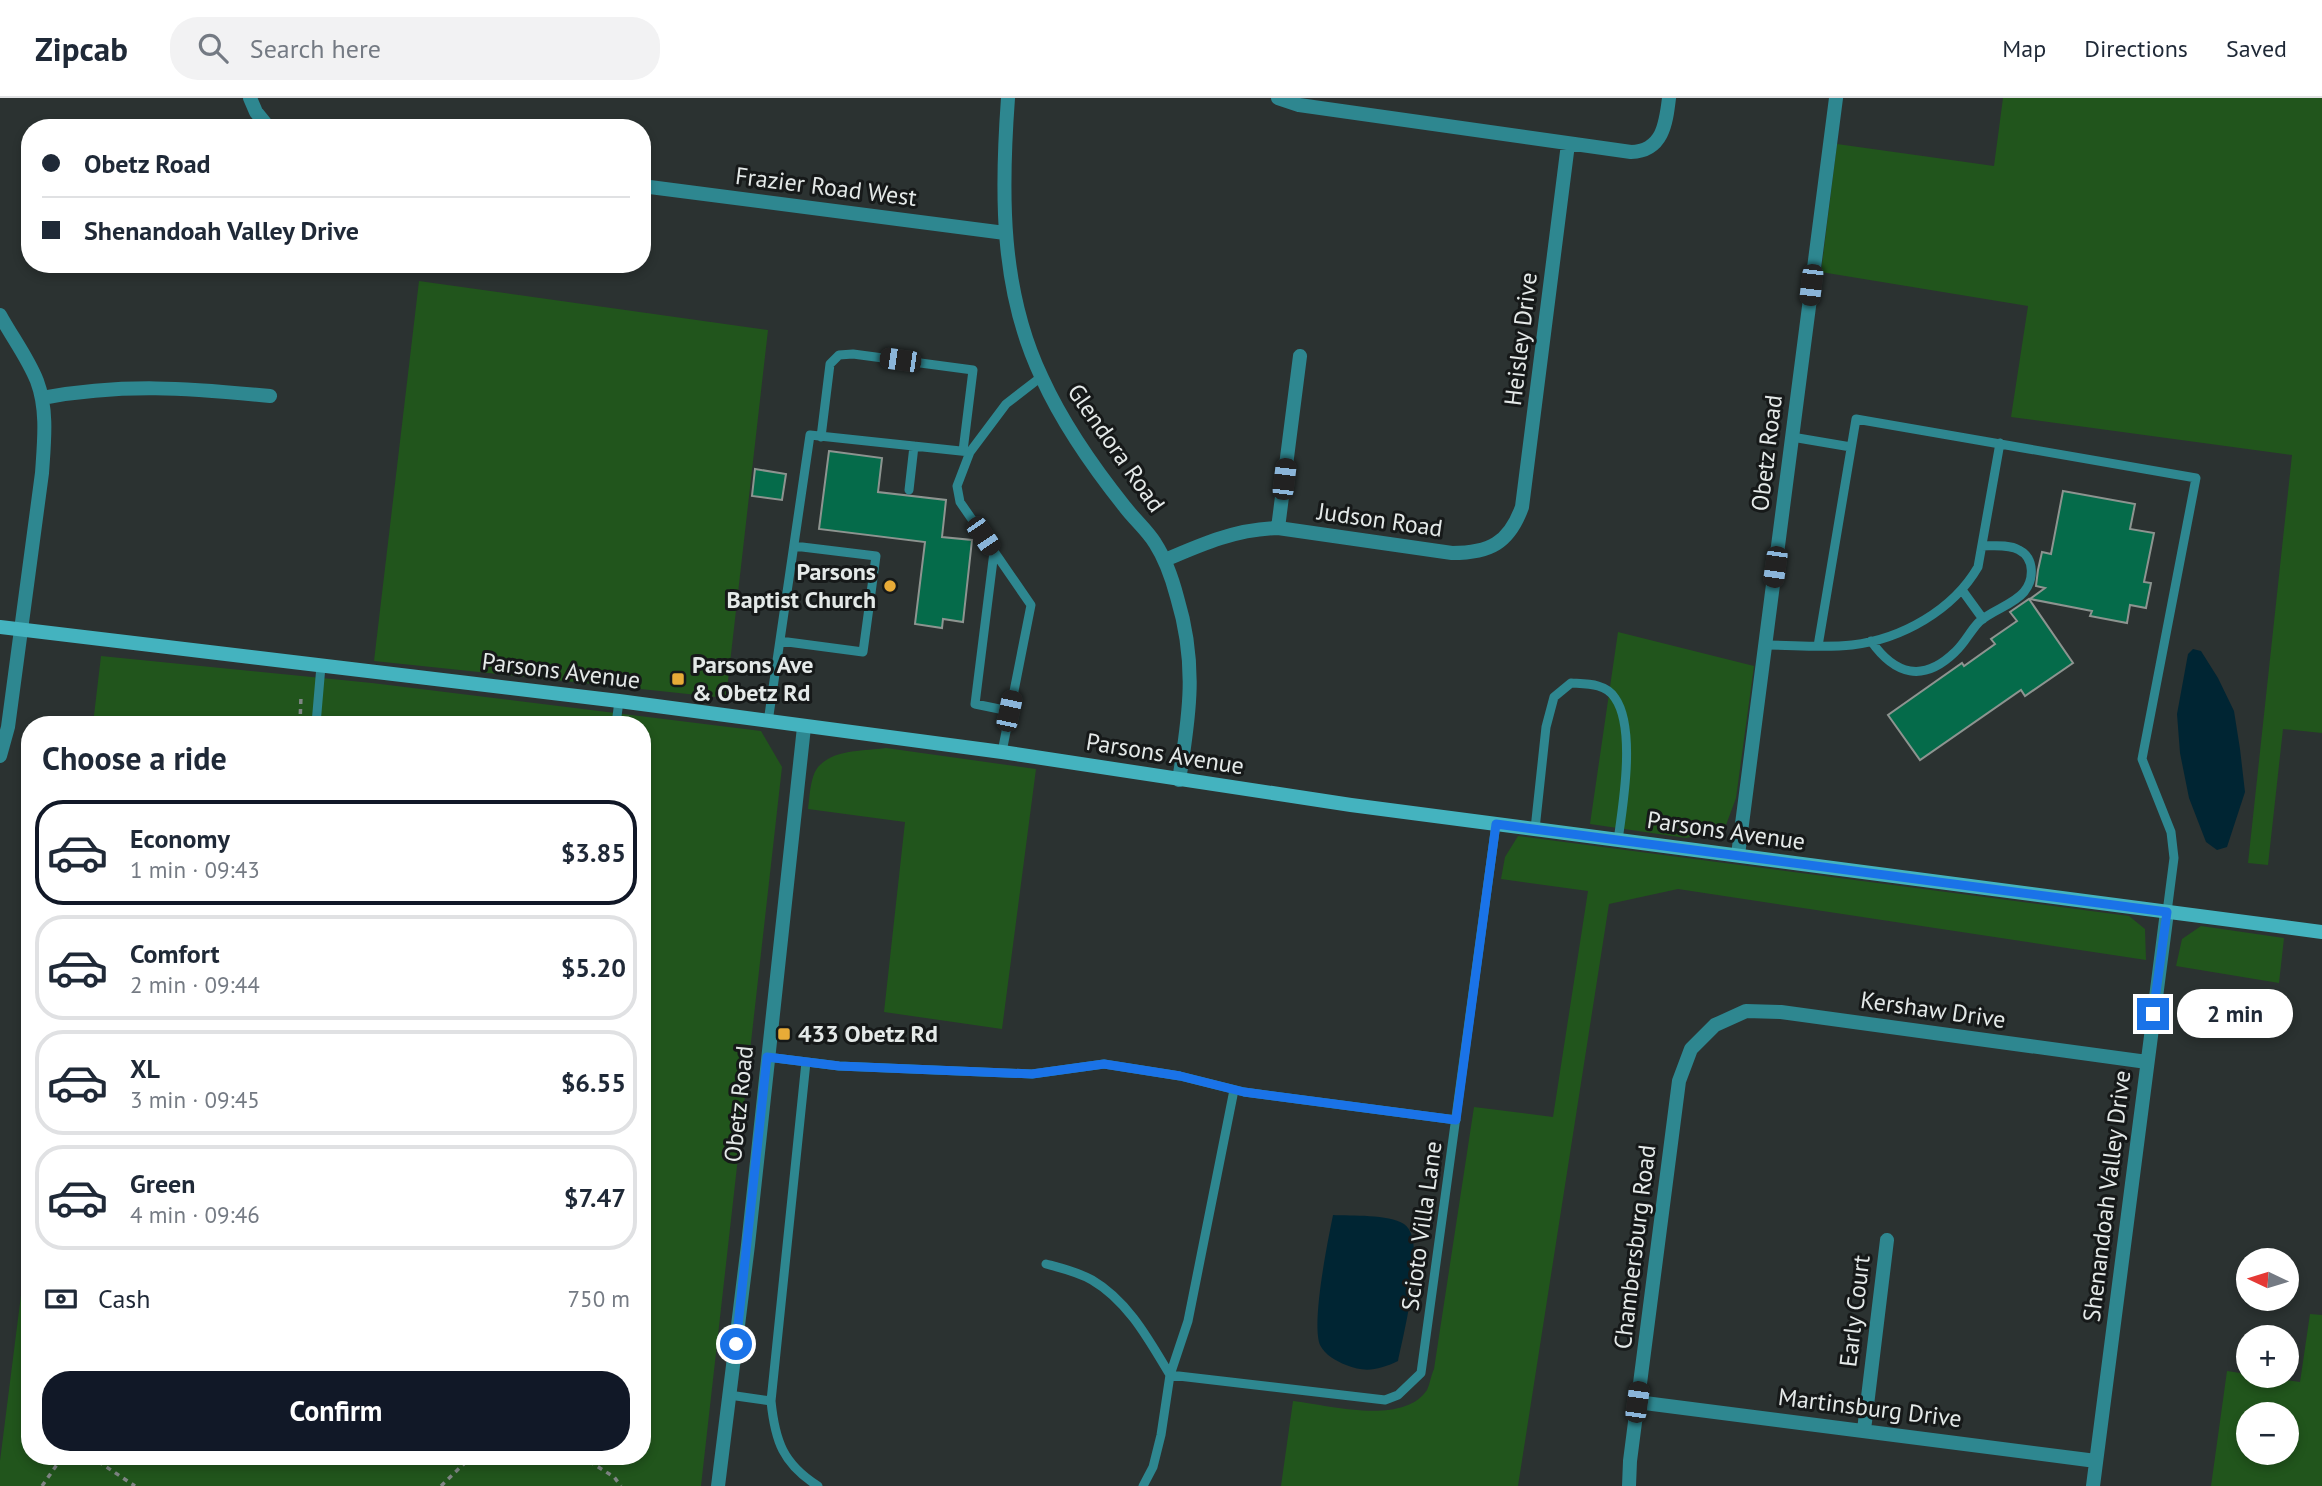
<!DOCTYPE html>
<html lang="en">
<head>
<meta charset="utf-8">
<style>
  :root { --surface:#fff; --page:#f2f2f3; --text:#1f2937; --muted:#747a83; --line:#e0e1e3; --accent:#111827 }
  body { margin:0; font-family:"PT Sans",sans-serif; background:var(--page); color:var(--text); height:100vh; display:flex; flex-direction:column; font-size:26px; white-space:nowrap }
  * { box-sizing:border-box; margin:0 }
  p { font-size:23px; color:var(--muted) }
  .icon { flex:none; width:38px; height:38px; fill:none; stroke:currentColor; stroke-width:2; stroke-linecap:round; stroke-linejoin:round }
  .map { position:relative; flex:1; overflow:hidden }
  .panel { position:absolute; left:21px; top:618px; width:630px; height:749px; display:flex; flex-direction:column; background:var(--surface); border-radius:28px; box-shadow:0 4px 10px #0003 }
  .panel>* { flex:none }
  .banner { position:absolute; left:21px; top:21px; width:630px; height:154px; border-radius:28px; box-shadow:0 4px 10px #0003; display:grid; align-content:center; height:154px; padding:0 21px; background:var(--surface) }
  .needle { width:46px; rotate:274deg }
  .buttons { position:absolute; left:2236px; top:1150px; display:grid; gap:14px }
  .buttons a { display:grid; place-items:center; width:63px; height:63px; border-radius:50%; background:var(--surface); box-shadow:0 4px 10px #0003; font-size:35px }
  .end { position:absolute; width:32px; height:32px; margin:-16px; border:9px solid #1a73e8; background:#fff; box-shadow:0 0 0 4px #fff }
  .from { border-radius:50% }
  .bubble { position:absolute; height:49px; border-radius:24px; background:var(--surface); box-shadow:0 4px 10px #0003; font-size:23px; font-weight:700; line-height:49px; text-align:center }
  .car { position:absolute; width:21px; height:42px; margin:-21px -10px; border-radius:9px; box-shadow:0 0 5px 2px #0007; background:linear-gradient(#222 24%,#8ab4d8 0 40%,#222 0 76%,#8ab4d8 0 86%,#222 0) }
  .banner b { display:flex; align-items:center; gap:24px; height:66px; font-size:26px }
  .banner b+b { border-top:2px solid var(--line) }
  .banner i { width:18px; height:18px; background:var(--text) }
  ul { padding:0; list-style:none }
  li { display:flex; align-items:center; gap:21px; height:105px; margin:0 14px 10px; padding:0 7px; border:4px solid var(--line); border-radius:28px }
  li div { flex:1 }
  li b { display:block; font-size:26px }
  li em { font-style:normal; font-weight:700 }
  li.current { border-color:var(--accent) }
  li>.icon { width:63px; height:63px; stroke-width:1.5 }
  h2 { padding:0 21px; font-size:32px; line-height:84px }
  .pay { display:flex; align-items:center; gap:18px; height:77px; padding:0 21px; font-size:26px }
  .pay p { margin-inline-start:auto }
  .action { display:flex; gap:14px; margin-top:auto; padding:14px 21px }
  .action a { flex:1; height:80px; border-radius:28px; background:var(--accent); color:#fff; font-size:28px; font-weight:700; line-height:80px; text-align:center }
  header { display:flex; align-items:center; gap:42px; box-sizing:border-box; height:98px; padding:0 35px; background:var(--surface); border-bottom:2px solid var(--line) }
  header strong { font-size:33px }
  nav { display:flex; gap:38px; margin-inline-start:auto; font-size:24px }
  .search { width:490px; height:63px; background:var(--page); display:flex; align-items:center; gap:18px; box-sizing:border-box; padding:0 24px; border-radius:28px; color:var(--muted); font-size:26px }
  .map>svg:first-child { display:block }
  .green { fill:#21551c; fill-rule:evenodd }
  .water { fill:#002533 }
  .building { fill:#056b4a; stroke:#8d9490; stroke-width:2 }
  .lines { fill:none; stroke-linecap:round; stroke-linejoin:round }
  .path { stroke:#7f8584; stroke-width:3.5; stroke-dasharray:5 5; stroke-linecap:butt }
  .lane { stroke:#2e8790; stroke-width:9 }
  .street { stroke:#2e8790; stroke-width:14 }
  .secondary { stroke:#44b3bf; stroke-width:14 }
  .route { stroke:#1a73e8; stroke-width:9 }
  .poi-dot { fill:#e8ab37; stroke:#161919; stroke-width:2.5 }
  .labels { text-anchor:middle; stroke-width:6; stroke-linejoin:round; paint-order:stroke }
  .street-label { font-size:24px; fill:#e4e9e8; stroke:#161919 }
  .poi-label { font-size:24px; font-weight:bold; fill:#e4e9e8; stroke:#161919; text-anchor:start }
</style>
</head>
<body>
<header>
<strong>Zipcab</strong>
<div class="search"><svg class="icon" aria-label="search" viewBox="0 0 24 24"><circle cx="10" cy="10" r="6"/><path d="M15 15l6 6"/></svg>Search here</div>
<nav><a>Map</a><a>Directions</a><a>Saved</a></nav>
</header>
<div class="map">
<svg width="2322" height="1388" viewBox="0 0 2322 1388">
  <rect width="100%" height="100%" fill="#2b3231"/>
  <path class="green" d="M2003 0H2322V635L2283 631 2268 767 2248 765 2292 357 2011 319 2028 208 1821 174 1837 46 1994 68Z
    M419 183 768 232 726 600 374 563Z
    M1618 534 1754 568 1736 700 1726 727 1708 736 1686 740 1590 726Z
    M101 558 372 585 761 633 782 669 701 1388H0V1363L30 1126V1358H642V626H93Z
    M886 650 1036 671 1002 931 884 914 905 724 808 711C810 698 810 676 820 667 836 651 865 653 886 650Z
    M1518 738 2129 818 2145 831 2146 862 1678 791 1609 806 1518 1388H1281L1293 1303C1329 1307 1403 1328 1427 1292 1430 1286 1431 1277 1434 1271L1474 1009 1553 1019 1588 793 1501 781 1505 759Z
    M2201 828 2284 840 2279 885 2176 868 2182 841Z
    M2310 1216 2322 1217V1388H2211L2227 1273 2300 1284ZM2249 1316H2287V1354H2249Z"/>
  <path class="water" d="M2193 551 2201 553 2218 580 2234 613 2240 651 2245 694 2227 749 2217 752 2206 744 2189 700 2180 655 2177 616 2188 556Z
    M1333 1117C1352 1118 1388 1116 1404 1126 1428 1141 1403 1238 1398 1263 1379 1272 1365 1275 1346 1267 1336 1263 1325 1257 1320 1247 1311 1225 1328 1142 1333 1117Z"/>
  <path class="building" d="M829 353 882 360 878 394 946 402 942 439 972 442 963 524 943 521 942 530 915 526 925 444 819 431Z
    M755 371 786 376 782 402 752 398Z
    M2063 393 2135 406 2130 431 2154 435 2144 484 2151 485 2146 510 2130 507 2127 525 2090 518 2092 513 2030 501 2045 490 2036 488 2038 472 2042 454 2051 456Z
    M2029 501 2073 565 2025 598 2021 592 1920 662 1888 617 1962 565 1964 568 1995 546 1991 541 2017 523 2010 514Z"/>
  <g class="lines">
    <path class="path" d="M300 626 301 598
      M90 1358 135 1388
      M581 1358 614 1379 621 1388
      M42 1388 63 1358
      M441 1388 472 1358"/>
    <path class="lane" d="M821 339 830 266 839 257 853 256 973 272 963 353
      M1792 339 1851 349
      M970 354 1006 306 1041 279
      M909 392 914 348
      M994 454 975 606 1009 613
      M1962 492 1983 521
      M780 543 863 554 876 458 794 448
      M1871 543C1895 577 1923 585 1955 554 1965 545 1970 533 1979 524 1992 512 2013 507 2024 494 2034 482 2035 460 2019 452 2009 446 1993 448 1982 448
      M1765 547C1794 547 1824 550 1852 547 1902 541 1953 512 1978 469L2000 345
      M1818 548 1856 321 2196 380 2142 661 2171 734 2174 760 2167 814
      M768 624 810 337 970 354 957 388 960 404 1031 507 1002 654
      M316 626 321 568
      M616 626 619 603
      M1535 731 1546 629 1554 599 1571 585C1586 586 1606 585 1615 600 1636 630 1623 707 1618 742
      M767 959 839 968 1032 976 1104 966 1180 978 1244 994 1456 1022
      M806 964 771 1303C775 1343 783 1366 818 1388
      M1046 1166C1061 1170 1078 1174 1092 1182 1128 1203 1149 1242 1170 1277
      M1170 1277 1385 1302 1398 1297 1421 1275 1496 726
      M729 1297 771 1303
      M1143 1388 1153 1369 1161 1337 1170 1277 1188 1223 1234 992"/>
    <path class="street" d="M250 0 256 14 269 30
      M1008 0C1001 95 1000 192 1042 280 1063 326 1093 369 1125 409 1134 421 1147 432 1155 445 1166 462 1172 480 1177 499 1197 565 1190 615 1179 682
      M1278 0 1299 7 1631 54C1663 53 1666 25 1669 0
      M642 88 1005 135
      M0 217C12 239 28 260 37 283 48 312 44 345 42 375L8 629 0 658
      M42 300C123 285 188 290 270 298
      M1278 430 1300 258
      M1165 462C1202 446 1236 431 1278 430L1452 455C1490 455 1509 445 1522 409L1568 46
      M1738 757 1836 0
      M1637 1304 2096 1363
      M1864 1332 1887 1142
      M718 1388 748 1147 804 629
      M1629 1388 1630 1363 1679 983 1691 951 1715 927 1746 913 1781 914 2147 964
      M2093 1388 2167 814"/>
    <path class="secondary" d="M0 529 619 603 1002 654 1351 707 2322 834"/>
  </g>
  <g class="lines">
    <path class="route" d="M736 1246 767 959 839 968 1032 976 1104 966 1180 978 1244 994 1456 1022 1496 726 2167 814 2153 916"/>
  </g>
  <g class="poi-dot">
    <circle cx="890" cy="488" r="7"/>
    <rect x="671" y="574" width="14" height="14" rx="3.5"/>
    <rect x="777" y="929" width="14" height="14" rx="3.5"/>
  </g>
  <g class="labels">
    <g class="street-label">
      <text transform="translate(826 89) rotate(7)" y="8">Frazier Road West</text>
      <text transform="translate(1521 241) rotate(-83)" y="8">Heisley Drive</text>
      <text transform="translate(1116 350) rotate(55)" y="8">Glendora Road</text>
      <text transform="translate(1767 355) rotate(-83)" y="8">Obetz Road</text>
      <text transform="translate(1380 422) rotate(8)" y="8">Judson Road</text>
      <text transform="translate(561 573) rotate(7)" y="8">Parsons Avenue</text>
      <text transform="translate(1165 656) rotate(9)" y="8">Parsons Avenue</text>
      <text transform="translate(1726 733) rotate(8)" y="8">Parsons Avenue</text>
      <text transform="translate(1933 912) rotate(8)" y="8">Kershaw Drive</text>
      <text transform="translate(739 1006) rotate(-84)" y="8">Obetz Road</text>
      <text transform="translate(2107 1098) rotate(-83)" y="8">Shenandoah Valley Drive</text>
      <text transform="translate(1422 1128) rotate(-82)" y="8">Scioto Villa Lane</text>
      <text transform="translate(1635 1149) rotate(-83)" y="8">Chambersburg Road</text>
      <text transform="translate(1855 1213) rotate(-83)" y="8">Early Court</text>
      <text transform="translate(1870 1310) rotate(7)" y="8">Martinsburg Drive</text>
    </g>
    <g class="poi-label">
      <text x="876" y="482" text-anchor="end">Parsons<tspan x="876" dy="28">Baptist Church</tspan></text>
      <text x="692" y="575">Parsons Ave<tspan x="692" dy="28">&amp; Obetz Rd</tspan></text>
      <text x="798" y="944">433 Obetz Rd</text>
    </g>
  </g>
</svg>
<div class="buttons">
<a><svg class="needle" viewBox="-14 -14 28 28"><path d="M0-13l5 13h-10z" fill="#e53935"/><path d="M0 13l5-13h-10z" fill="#747a83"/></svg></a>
<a>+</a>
<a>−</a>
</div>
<i class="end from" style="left:736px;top:1246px"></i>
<i class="end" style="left:2153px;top:916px"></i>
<div class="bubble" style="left:2177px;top:891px;width:116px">2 min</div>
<i class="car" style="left:1811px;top:187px;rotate:187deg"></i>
<i class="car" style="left:900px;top:262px;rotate:278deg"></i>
<i class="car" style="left:1284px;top:381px;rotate:7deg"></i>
<i class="car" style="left:983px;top:438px;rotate:146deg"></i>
<i class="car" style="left:1775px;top:469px;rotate:188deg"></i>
<i class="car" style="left:1009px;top:613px;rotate:12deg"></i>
<i class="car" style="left:1637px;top:1304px;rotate:8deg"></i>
<div class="banner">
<b><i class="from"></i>Obetz Road</b>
<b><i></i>Shenandoah Valley Drive</b>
</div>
<section class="panel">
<h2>Choose a ride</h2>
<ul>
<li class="current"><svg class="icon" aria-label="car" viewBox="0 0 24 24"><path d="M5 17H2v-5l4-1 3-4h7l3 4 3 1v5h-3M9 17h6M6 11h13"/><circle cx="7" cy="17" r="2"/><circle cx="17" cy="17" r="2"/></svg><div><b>Economy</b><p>1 min · 09:43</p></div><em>$3.85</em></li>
<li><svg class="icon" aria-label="car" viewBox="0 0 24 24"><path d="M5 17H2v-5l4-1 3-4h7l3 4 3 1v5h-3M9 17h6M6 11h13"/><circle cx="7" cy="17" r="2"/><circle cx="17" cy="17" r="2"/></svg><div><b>Comfort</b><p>2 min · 09:44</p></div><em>$5.20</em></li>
<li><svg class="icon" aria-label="car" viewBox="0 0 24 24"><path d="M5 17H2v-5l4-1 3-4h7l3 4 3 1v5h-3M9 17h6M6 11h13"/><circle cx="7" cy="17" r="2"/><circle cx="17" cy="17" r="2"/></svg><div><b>XL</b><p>3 min · 09:45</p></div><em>$6.55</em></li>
<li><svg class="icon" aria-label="car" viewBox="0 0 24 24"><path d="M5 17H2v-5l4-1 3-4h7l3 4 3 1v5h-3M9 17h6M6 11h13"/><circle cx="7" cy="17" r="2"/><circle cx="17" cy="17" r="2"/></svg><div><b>Green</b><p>4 min · 09:46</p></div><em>$7.47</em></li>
</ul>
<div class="pay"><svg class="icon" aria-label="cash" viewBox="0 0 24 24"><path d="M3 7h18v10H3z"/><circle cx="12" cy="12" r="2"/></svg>Cash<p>750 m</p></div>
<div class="action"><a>Confirm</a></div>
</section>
</div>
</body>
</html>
